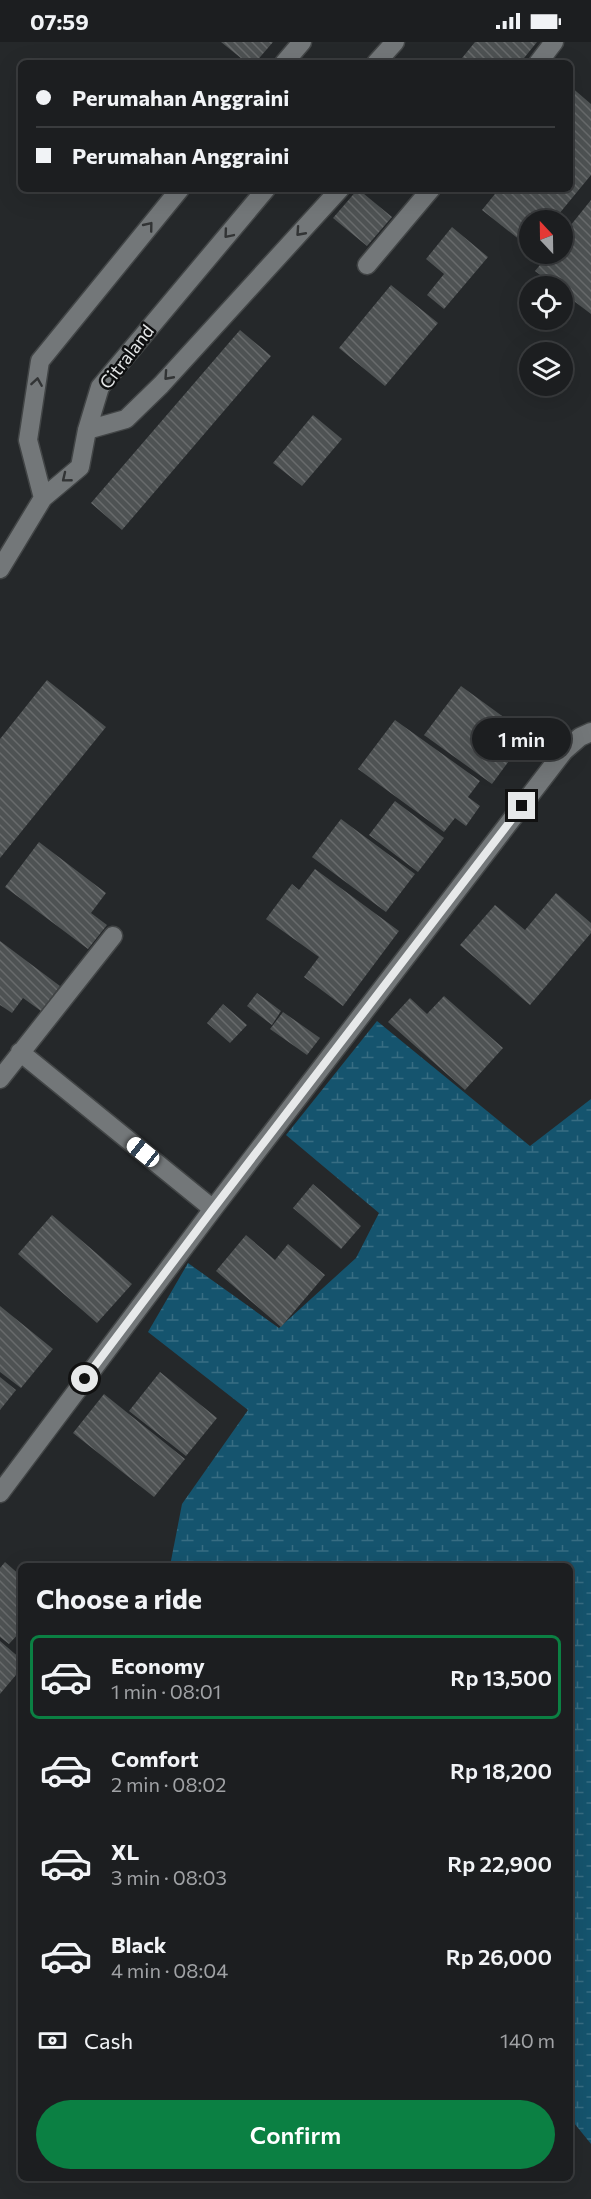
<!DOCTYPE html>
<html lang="en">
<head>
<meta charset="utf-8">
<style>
  :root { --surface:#1c1e20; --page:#252729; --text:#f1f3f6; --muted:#a0a2a5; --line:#3a3c3e; --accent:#0b8043 }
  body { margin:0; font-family:Commissioner,sans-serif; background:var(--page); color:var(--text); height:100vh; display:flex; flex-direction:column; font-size:22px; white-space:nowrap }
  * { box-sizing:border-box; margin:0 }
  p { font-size:20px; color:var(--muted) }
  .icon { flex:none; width:33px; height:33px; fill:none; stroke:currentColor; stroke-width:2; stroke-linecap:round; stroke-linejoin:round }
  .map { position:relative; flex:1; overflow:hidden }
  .details { position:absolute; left:18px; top:1521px; width:555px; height:618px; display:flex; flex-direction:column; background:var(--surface); border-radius:9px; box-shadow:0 6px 24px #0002,0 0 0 2px var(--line) }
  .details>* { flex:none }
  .banner { position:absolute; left:18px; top:18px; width:555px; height:132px; border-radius:9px; box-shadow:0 6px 24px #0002,0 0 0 2px var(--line); display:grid; align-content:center; height:132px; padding:0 18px; background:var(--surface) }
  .needle { width:39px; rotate:338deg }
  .fabs { position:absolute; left:519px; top:168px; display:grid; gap:12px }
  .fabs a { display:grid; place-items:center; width:54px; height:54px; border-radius:50%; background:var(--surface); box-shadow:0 6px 24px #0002,0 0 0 2px var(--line); font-size:30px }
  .end { position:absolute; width:27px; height:27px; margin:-14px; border:8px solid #e7e9ea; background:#111; box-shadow:0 0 0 3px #111 }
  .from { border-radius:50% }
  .bubble { position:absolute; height:42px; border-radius:21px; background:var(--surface); box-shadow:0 6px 24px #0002,0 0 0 2px var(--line); font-size:20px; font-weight:600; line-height:42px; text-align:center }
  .car { position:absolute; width:18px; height:36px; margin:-18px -9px; border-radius:8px; box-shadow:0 0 4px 2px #0007; background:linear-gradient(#fff 24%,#345 0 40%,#fff 0 76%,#345 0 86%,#fff 0) }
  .banner b { display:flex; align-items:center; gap:21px; height:57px; font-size:22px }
  .banner b+b { border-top:2px solid var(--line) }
  .banner i { width:15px; height:15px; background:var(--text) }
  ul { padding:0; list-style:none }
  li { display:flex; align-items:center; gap:18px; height:84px; margin:0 12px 9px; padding:0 6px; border:3px solid transparent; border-radius:9px }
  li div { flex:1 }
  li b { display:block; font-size:22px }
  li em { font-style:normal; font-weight:600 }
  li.selected { border-color:var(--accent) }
  li>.icon { width:54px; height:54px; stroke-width:1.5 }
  h2 { padding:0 18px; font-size:27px; line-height:72px }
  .pay { display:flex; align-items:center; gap:15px; height:66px; padding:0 18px; font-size:22px }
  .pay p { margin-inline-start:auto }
  .action { display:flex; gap:12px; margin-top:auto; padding:12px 18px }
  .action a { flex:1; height:69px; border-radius:36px; background:var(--accent); color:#fff; font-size:24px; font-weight:600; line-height:69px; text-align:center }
  .status { display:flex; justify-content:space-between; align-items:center; height:42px; padding:0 30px; background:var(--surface); direction:ltr }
  .status svg { height:16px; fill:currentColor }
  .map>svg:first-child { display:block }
  .wetland { fill:url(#wetland-marsh) }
  .building { fill:url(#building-back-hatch) }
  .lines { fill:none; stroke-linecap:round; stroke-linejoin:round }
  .minor-casing { stroke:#424546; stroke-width:21 }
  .minor { stroke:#737779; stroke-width:18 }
  .oneway { stroke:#323435 }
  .route { stroke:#e7e9ea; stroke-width:8 }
  .labels { text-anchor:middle; stroke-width:5; stroke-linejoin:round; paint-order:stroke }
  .street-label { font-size:18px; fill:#e7e9ea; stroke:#0f1011 }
</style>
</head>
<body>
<div class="status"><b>07:59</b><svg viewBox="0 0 49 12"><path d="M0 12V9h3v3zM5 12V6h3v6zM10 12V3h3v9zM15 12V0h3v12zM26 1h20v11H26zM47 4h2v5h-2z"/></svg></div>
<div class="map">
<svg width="591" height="2157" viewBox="0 0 591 2157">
  <defs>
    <pattern id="wetland-marsh" width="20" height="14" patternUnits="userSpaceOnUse" patternTransform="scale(1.5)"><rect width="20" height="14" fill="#15546e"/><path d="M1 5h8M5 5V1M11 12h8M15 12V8" fill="none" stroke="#376d83"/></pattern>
    <pattern id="building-back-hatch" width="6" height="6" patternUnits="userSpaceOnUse" patternTransform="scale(1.5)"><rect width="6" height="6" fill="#4e5253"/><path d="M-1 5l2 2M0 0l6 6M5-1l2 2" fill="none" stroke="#686b6c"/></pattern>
  </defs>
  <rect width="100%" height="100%" fill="#25282a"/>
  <path class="wetland" d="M377 979 530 1104 591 1057V2102L570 2076V1524H170L182 1462 248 1368 148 1290 188 1221 279 1286 356 1216 379 1171 286 1093Z"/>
  <path class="building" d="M221 0H273L255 21H247Z
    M475 0H537L520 21H458Z
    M570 44 591 62V133L554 178H530V206L482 168 499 147H570Z
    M358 147 392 175 367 204 333 176Z
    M591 158V272L562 250V244H555L535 229 549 212H562V194Z
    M452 185 488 215 444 267 427 253 444 232 426 217Z
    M391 243 438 281 385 344 339 306Z
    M240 288 271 314 122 488 91 461Z
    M313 373 342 397 302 444 273 421Z
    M47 638 106 685 0 816V697Z
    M461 644 528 693 492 742 424 693Z
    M395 678 480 739 468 755 480 764 466 784 455 776 444 790 358 727Z
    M395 759 444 796 418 830 369 793Z
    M341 777 415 832 386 870 312 815Z
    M39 800 106 851 91 871 107 883 88 907 5 845Z
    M315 827 399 889 343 964 304 935 319 915 266 877 292 842 299 848Z
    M556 851 591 881V891L530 963 460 903 495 863 525 888Z
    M0 899 60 944 41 969 23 956 12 971 0 963Z
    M257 951 281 969 272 983 247 964Z
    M444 954 503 1006 465 1048 388 980 410 956 427 972Z
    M223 962 247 983 230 1001 207 981Z
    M283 970 320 996 307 1013 270 987Z
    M313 1142 361 1184 341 1207 293 1166Z
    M52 1173 132 1242 97 1281 18 1212Z
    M246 1193 275 1218 288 1202 325 1233 281 1285 216 1229Z
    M0 1264 53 1307 21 1346 0 1330Z
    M160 1330 217 1376 186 1414 129 1369Z
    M0 1335 16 1348 0 1368Z
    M104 1352 185 1417 154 1455 73 1391Z
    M5 1520 21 1534V1589L9 1602 0 1595V1526Z
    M0 1599 21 1617V1627L0 1652Z"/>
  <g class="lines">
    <defs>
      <path id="minor" d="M284 21 302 0
        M376 21 395 0
        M538 21 554 0
        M367 223 431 147
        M87 388 126 377 161 343 340 147
        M43 456 28 398 40 319 180 147
        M0 527 43 456 80 425 87 388 100 345 266 147
        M20 1010 213 1167
        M0 1037 113 894
        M0 1451 213 1167 564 709 580 695 591 690"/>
    </defs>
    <use href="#minor" class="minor-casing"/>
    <use href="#minor" class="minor"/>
  </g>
  <defs><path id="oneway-chevron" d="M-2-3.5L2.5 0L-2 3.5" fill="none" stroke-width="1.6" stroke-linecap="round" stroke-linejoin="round" transform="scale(1.5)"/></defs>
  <g class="oneway">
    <use href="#oneway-chevron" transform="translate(149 184) rotate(-51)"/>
    <use href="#oneway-chevron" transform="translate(300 190) rotate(132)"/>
    <use href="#oneway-chevron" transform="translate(228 192) rotate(130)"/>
    <use href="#oneway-chevron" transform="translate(168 334) rotate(132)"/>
    <use href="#oneway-chevron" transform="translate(37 340) rotate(-81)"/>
    <use href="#oneway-chevron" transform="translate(66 436) rotate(141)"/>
  </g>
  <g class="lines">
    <path class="route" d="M85 1337 213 1167 522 764"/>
  </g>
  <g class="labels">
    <g class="street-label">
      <text transform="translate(127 315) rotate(-52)" y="6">Citraland</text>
    </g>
  </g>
</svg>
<div class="fabs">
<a><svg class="needle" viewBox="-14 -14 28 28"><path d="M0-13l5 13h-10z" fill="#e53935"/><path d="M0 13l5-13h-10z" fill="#a0a2a5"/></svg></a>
<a><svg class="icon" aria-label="locate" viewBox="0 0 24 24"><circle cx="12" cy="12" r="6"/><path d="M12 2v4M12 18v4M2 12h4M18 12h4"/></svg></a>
<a><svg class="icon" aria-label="layers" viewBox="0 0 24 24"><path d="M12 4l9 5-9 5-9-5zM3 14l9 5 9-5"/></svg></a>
</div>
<i class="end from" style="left:85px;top:1337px"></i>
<i class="end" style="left:522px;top:764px"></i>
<div class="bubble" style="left:472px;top:676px;width:99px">1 min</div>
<i class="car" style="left:143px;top:1110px;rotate:309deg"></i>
<div class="banner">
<b><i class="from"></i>Perumahan Anggraini</b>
<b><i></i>Perumahan Anggraini</b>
</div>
<section class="details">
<h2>Choose a ride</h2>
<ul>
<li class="selected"><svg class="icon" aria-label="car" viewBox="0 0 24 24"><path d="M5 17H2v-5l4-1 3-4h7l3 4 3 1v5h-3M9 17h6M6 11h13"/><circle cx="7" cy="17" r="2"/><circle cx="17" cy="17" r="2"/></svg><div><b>Economy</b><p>1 min · 08:01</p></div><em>Rp 13,500</em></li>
<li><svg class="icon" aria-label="car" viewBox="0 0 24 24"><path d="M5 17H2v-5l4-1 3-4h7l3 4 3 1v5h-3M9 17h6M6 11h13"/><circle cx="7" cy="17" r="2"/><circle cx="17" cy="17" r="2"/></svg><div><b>Comfort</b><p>2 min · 08:02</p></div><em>Rp 18,200</em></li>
<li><svg class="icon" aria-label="car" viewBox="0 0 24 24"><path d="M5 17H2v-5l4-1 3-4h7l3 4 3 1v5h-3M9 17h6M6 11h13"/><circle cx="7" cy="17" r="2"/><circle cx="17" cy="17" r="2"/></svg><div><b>XL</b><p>3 min · 08:03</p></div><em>Rp 22,900</em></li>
<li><svg class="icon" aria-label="car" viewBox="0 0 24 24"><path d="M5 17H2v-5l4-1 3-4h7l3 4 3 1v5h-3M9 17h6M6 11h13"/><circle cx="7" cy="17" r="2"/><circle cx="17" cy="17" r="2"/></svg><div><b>Black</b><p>4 min · 08:04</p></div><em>Rp 26,000</em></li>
</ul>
<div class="pay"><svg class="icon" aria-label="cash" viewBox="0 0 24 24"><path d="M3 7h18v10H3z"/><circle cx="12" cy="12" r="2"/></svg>Cash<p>140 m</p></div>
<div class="action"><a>Confirm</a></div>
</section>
</div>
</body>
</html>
